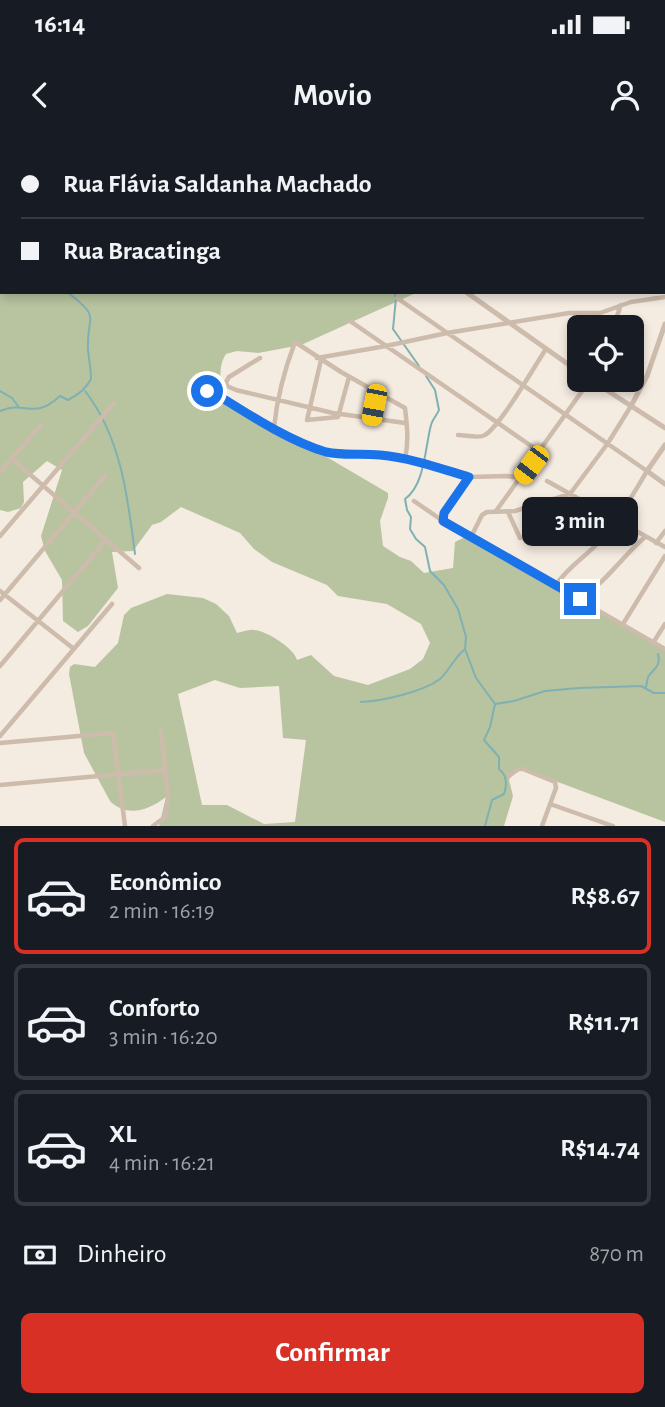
<!DOCTYPE html>
<html lang="pt">
<head>
<meta charset="utf-8">
<style>
  :root { --surface:#171b24; --page:#242831; --text:#f1f3f6; --muted:#9ea1a6; --line:#363941; --accent:#d93025 }
  body { margin:0; font-family:"Alegreya Sans",sans-serif; background:var(--page); color:var(--text); height:100vh; display:flex; flex-direction:column; font-size:26px; white-space:nowrap }
  * { box-sizing:border-box; margin:0 }
  p { font-size:23px; color:var(--muted) }
  .icon { flex:none; width:38px; height:38px; fill:none; stroke:currentColor; stroke-width:2; stroke-linecap:round; stroke-linejoin:round }
  .map { position:relative; height:686px; overflow:hidden }
  .panel { display:flex; flex-direction:column; background:var(--surface); flex:1 }
  .panel>* { flex:none }
  .top-card { position:absolute; left:0px; top:0px; width:665px; height:154px; box-shadow:0 4px 10px #0003; display:grid; align-content:center; height:154px; padding:0 21px; background:var(--surface) }
  .controls { position:absolute; left:567px; top:175px; display:grid; gap:14px }
  .controls a { display:grid; place-items:center; width:77px; height:77px; border-radius:10px; background:var(--surface); box-shadow:0 4px 10px #0003; font-size:35px }
  .end { position:absolute; width:32px; height:32px; margin:-16px; border:9px solid #1a73e8; background:#fff; box-shadow:0 0 0 4px #fff }
  .from { border-radius:50% }
  .bubble { position:absolute; height:49px; border-radius:10px; background:var(--surface); box-shadow:0 4px 10px #0003; font-size:23px; font-weight:600; line-height:49px; text-align:center }
  .car { position:absolute; width:21px; height:42px; margin:-21px -10px; border-radius:9px; box-shadow:0 0 5px 2px #0007; background:linear-gradient(#f5c518 24%,#345 0 40%,#f5c518 0 76%,#345 0 86%,#f5c518 0) }
  .top-card b { display:flex; align-items:center; gap:24px; height:66px; font-size:26px }
  .top-card b+b { border-top:2px solid var(--line) }
  .top-card i { width:18px; height:18px; background:var(--text) }
  ul { padding:12px 0 0; list-style:none }
  li { display:flex; align-items:center; gap:21px; height:116px; margin:0 14px 10px; padding:0 7px; border:4px solid var(--line); border-radius:10px }
  li div { flex:1 }
  li b { display:block; font-size:26px }
  li em { font-style:normal; font-weight:600 }
  li.current { border-color:var(--accent) }
  li>.icon { width:63px; height:63px; stroke-width:1.5 }
  .pay { display:flex; align-items:center; gap:18px; height:77px; padding:0 21px; font-size:26px }
  .pay p { margin-inline-start:auto }
  .primary-button { display:flex; gap:14px; margin-top:auto; padding:14px 21px }
  .primary-button a { flex:1; height:80px; border-radius:10px; background:var(--accent); color:#fff; font-size:28px; font-weight:600; line-height:80px; text-align:center }
  .status { display:flex; justify-content:space-between; align-items:center; height:49px; padding:0 35px; background:var(--surface); direction:ltr }
  .status svg { height:19px; fill:currentColor }
  header { display:flex; justify-content:space-between; align-items:center; height:91px; padding:0 21px; background:var(--surface); font-size:32px; font-weight:600 }
  .map>svg:first-child { display:block }
  .green { fill:#b8c4a0; fill-rule:evenodd }
  .lines { fill:none; stroke-linecap:round; stroke-linejoin:round }
  .stream { stroke:#7fb0b2; stroke-width:2 }
  .minor { stroke:#cdbbac; stroke-width:4.5 }
  .tertiary { stroke:#cdbbac; stroke-width:5 }
  .route { stroke:#1a73e8; stroke-width:9 }
</style>
</head>
<body>
<div class="status"><b>16:14</b><svg viewBox="0 0 49 12"><path d="M0 12V9h3v3zM5 12V6h3v6zM10 12V3h3v9zM15 12V0h3v12zM26 1h20v11H26zM47 4h2v5h-2z"/></svg></div>
<header><svg class="icon" aria-label="back" viewBox="0 0 24 24"><path d="M15 5l-7 7 7 7"/></svg>Movio<svg class="icon" aria-label="person" viewBox="0 0 24 24"><circle cx="12" cy="8" r="4"/><path d="M4 21q1-7 8-7t8 7"/></svg></header>
<div class="map">
<svg width="665" height="686" viewBox="0 0 665 686">
  <rect width="100%" height="100%" fill="#f4ebe1"/>
  <path class="green" d="M0 0H258L2 2V152H418L301 205 258 213 237 211 226 214C217 227 221 247 223 262L325 316 388 353V358L380 381 383 406 400 417 411 421 424 433 453 428 455 402 463 398H468L665 509V682L523 629 511 636 509 640 513 656 504 686H159L166 657C149 670 127 678 110 661L84 613 69 534 70 527 74 524 95 527 118 503 124 475 131 468 167 454 203 458 216 464 229 476 237 493C243 492 249 489 254 490 267 491 294 508 297 520L311 515 334 536 368 545 410 529 423 519 430 503 421 484 387 464 338 456 327 445 272 422 254 409 240 393 181 367 161 382 152 385 133 411 112 412 118 448 88 486 78 492 63 481 62 440 45 411 41 396 62 330 47 321 23 342 24 362 21 368 8 372 0 370ZM215 540 240 548 279 546 283 598 306 600 295 682 264 684 227 665H202L178 554Z"/>
  <g class="lines">
    <path class="stream" d="M14 0 15 2
      M591 0H597
      M540 2 547 0
      M663 104 664 105
      M394 152 396 158 393 189 419 226
      M426 236 435 250 439 270C437 275 432 280 431 285 425 307 425 345 405 359L407 370 411 377 410 389 416 399 425 407 430 431 444 445 458 469 466 497 465 509 476 538 495 564 490 587 484 600 499 617V629C507 635 507 645 504 654L492 660 485 686
      M0 251 12 258 18 266
      M85 251C121 297 128 358 135 414
      M0 271C27 260 33 281 60 256L68 260C78 255 86 249 91 239 91 229 89 220 88 210 86 175 103 179 67 152
      M646 547 648 537C654 528 661 527 658 514
      M361 562C382 561 423 552 440 539 449 531 454 518 464 510
      M495 564 514 561 545 551 579 548 641 546 654 553H665"/>
    <path class="minor" d="M186 0 190 2
      M329 0 335 2
      M261 2 262 0
      M302 2 303 0
      M663 108H665
      M397 158 647 331C632 356 618 381 598 403 585 417 567 428 556 445
      M350 181 540 312
      M613 187 621 165
      M260 218 229 237 226 242 227 246 236 250 333 273 405 283
      M317 218 386 206 447 193 569 173H600L631 162 665 157
      M321 220 307 280 338 277 349 237
      M207 251H211L274 288 324 311 344 316 381 315 405 319 431 324 469 337 507 336 521 338
      M371 279 376 251
      M274 288C277 257 284 231 295 202L341 232 405 268C407 285 409 301 405 319
      M458 295C466 295 479 299 485 295 501 285 534 227 546 209
      M12 319 139 428
      M0 332 41 285
      M547 341 665 407
      M414 361 443 381 665 509
      M539 364 553 392
      M496 371 590 240
      M508 372 520 398
      M443 381 444 373 469 337
      M0 396 114 263
      M471 397 482 375 487 372 515 371 570 354 608 303 631 266
      M535 399 558 388
      M656 403 665 391
      M0 451 74 509
      M580 459C606 442 622 417 645 397
      M0 460 105 336
      M623 484 665 416
      M653 503 665 484
      M0 526 105 401
      M0 596 112 464
      M0 603 113 593 125 686
      M509 636 518 629H523L555 642 556 648 542 686
      M0 645 165 630
      M550 664 613 686
      M153 686 165 677 168 657 161 591"/>
    <path class="tertiary" d="M425 0 426 2
      M663 8 665 0
      M663 57 665 80
      M466 152 579 232
      M591 240 665 288
      M631 266 647 236 665 184
      M665 305 647 331 665 344"/>
  </g>
  <g class="lines">
    <path class="route" d="M207 251H211C245 272 288 301 326 312 344 316 361 313 380 315 411 318 439 328 469 337L444 373 443 381 580 459"/>
  </g>
</svg>
<div class="controls">
<a><svg class="icon" aria-label="locate" viewBox="0 0 24 24"><circle cx="12" cy="12" r="6"/><path d="M12 2v4M12 18v4M2 12h4M18 12h4"/></svg></a>
</div>
<i class="end from" style="left:207px;top:251px"></i>
<i class="end" style="left:580px;top:459px"></i>
<div class="bubble" style="left:522px;top:357px;width:116px">3 min</div>
<i class="car" style="left:374px;top:265px;rotate:191deg"></i>
<i class="car" style="left:531px;top:325px;rotate:217deg"></i>
<div class="top-card">
<b><i class="from"></i>Rua Flávia Saldanha Machado</b>
<b><i></i>Rua Bracatinga</b>
</div>
</div>
<section class="panel">
<ul>
<li class="current"><svg class="icon" aria-label="car" viewBox="0 0 24 24"><path d="M5 17H2v-5l4-1 3-4h7l3 4 3 1v5h-3M9 17h6M6 11h13"/><circle cx="7" cy="17" r="2"/><circle cx="17" cy="17" r="2"/></svg><div><b>Econômico</b><p>2 min · 16:19</p></div><em>R$8.67</em></li>
<li><svg class="icon" aria-label="car" viewBox="0 0 24 24"><path d="M5 17H2v-5l4-1 3-4h7l3 4 3 1v5h-3M9 17h6M6 11h13"/><circle cx="7" cy="17" r="2"/><circle cx="17" cy="17" r="2"/></svg><div><b>Conforto</b><p>3 min · 16:20</p></div><em>R$11.71</em></li>
<li><svg class="icon" aria-label="car" viewBox="0 0 24 24"><path d="M5 17H2v-5l4-1 3-4h7l3 4 3 1v5h-3M9 17h6M6 11h13"/><circle cx="7" cy="17" r="2"/><circle cx="17" cy="17" r="2"/></svg><div><b>XL</b><p>4 min · 16:21</p></div><em>R$14.74</em></li>
</ul>
<div class="pay"><svg class="icon" aria-label="cash" viewBox="0 0 24 24"><path d="M3 7h18v10H3z"/><circle cx="12" cy="12" r="2"/></svg>Dinheiro<p>870 m</p></div>
<div class="primary-button"><a>Confirmar</a></div>
</section>
</body>
</html>
